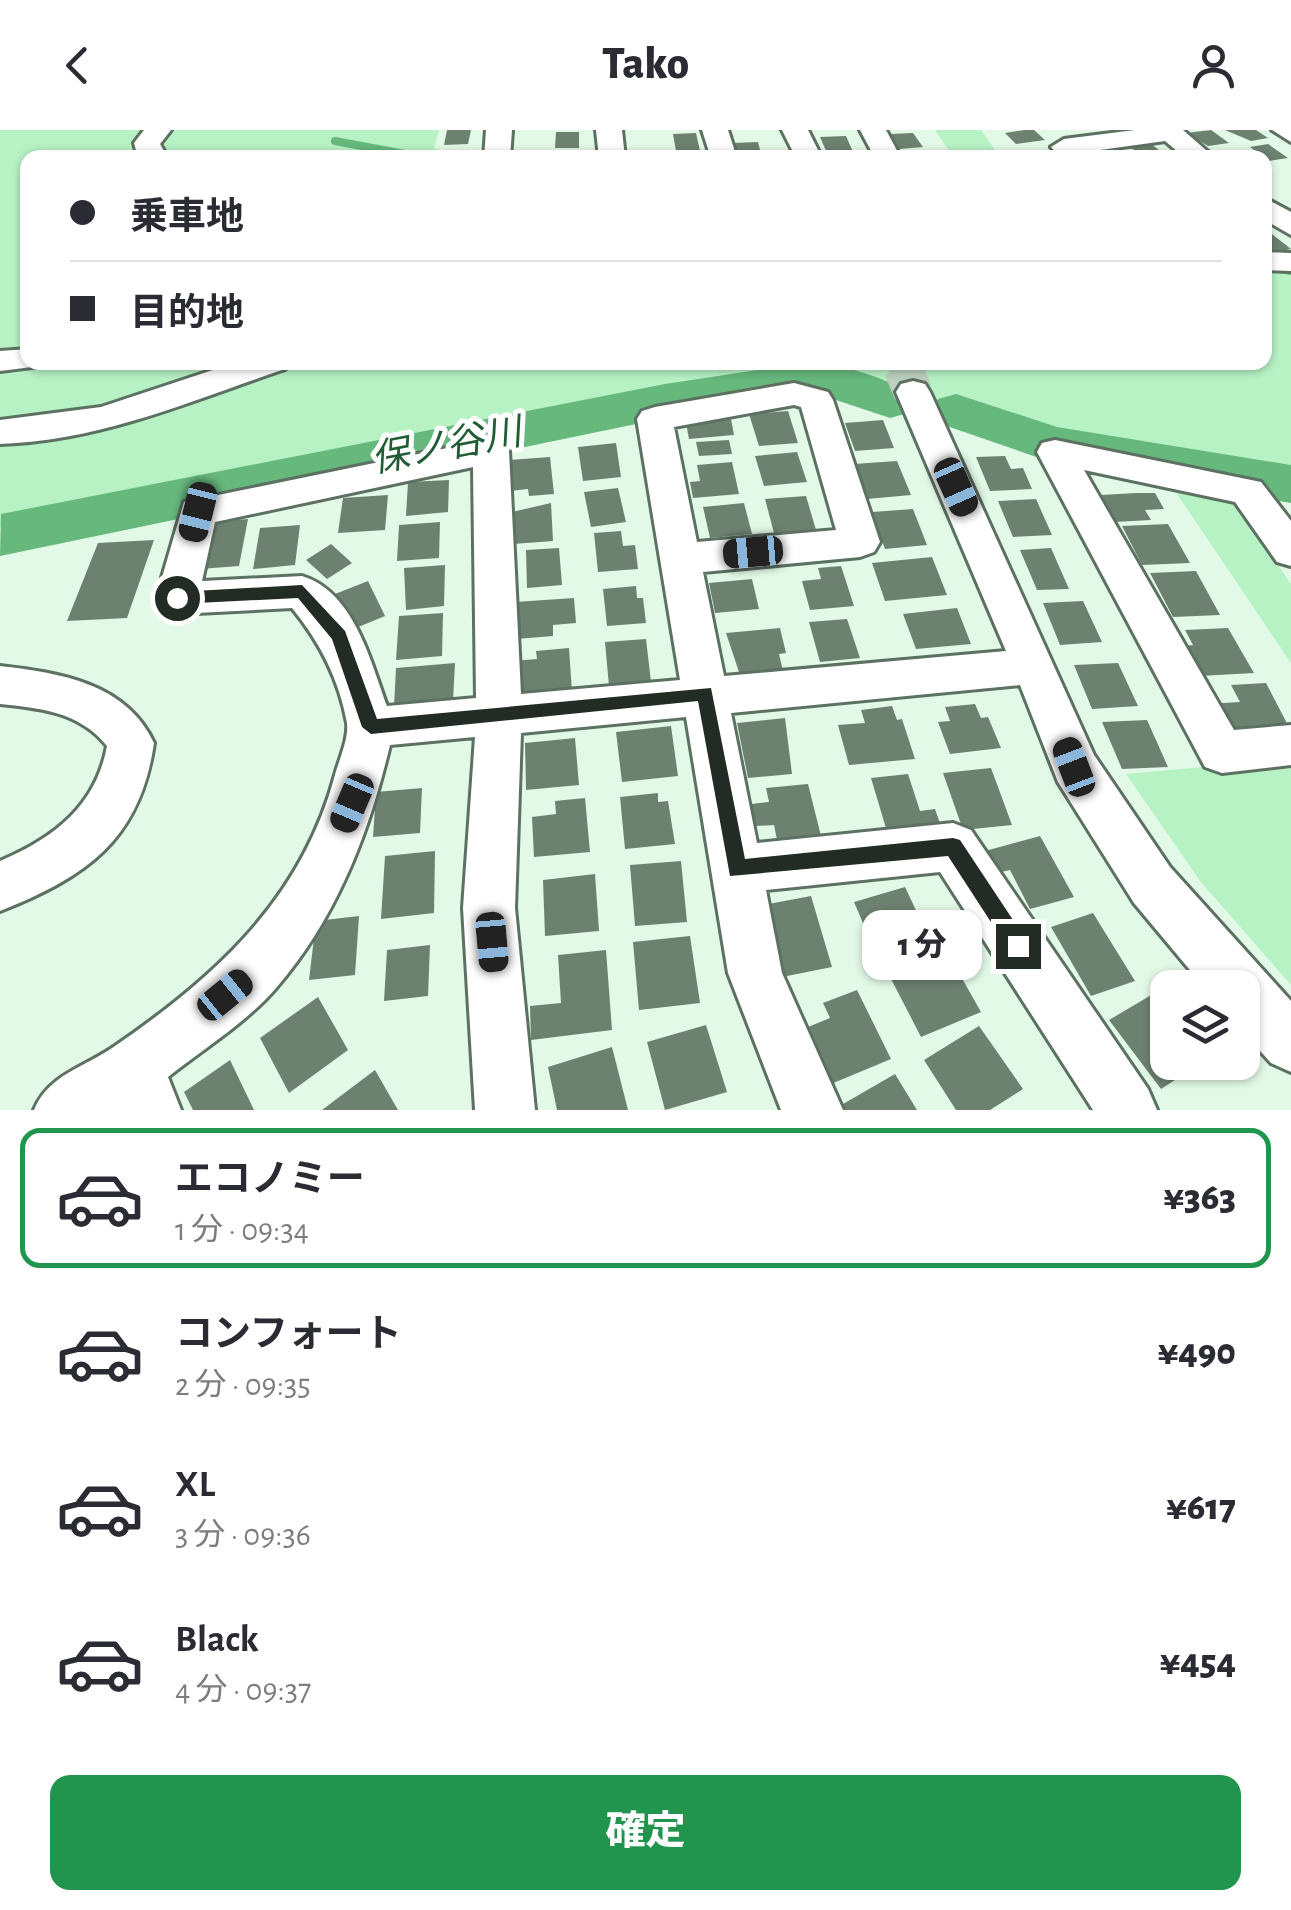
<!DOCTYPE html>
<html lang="ja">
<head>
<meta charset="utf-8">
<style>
  :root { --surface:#fff; --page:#f7f7f7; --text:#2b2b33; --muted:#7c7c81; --line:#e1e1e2; --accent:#21944e }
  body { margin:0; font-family:"Alegreya Sans","Noto Sans JP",sans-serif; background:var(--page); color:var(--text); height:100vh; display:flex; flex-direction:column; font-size:38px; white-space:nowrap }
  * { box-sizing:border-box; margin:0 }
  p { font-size:32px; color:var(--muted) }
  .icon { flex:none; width:55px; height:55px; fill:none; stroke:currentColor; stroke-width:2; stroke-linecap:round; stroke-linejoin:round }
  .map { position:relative; height:980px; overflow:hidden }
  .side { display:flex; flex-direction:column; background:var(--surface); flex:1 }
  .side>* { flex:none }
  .top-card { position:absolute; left:20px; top:20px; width:1252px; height:220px; border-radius:20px; box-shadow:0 2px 8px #0004; display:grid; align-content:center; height:220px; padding:0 50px; background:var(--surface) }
  .buttons { position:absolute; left:1150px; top:840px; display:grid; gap:20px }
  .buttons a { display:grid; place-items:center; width:110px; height:110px; border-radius:20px; background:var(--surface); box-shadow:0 2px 8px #0004; font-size:50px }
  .end { position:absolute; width:45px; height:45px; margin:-22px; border:12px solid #222b24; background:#fff; box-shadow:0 0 0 5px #fff }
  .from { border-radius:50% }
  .bubble { position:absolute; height:70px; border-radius:20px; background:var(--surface); box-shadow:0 2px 8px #0004; font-size:32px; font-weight:800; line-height:70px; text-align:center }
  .car { position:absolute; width:30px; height:60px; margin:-30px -15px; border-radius:12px; box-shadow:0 0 8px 2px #0007; background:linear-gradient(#222 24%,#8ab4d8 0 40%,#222 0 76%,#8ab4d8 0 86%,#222 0) }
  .top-card b { display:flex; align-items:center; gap:35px; height:95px; font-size:38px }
  .top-card b+b { border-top:2px solid var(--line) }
  .top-card i { width:25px; height:25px; background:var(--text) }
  ul { padding:18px 0 0; list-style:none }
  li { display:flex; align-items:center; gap:30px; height:140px; margin:0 20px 15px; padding:0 30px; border:5px solid transparent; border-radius:20px }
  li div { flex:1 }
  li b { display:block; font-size:38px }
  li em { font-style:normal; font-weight:800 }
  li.selected { border-color:var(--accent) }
  li>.icon { width:90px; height:90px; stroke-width:1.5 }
  .button { display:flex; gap:20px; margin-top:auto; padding:20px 50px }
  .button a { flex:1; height:115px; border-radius:20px; background:var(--accent); color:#fff; font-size:40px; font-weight:800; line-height:115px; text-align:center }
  header { display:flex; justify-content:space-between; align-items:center; height:130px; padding:0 50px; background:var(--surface); font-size:45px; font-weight:800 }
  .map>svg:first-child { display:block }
  .green { fill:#b7f2c5 }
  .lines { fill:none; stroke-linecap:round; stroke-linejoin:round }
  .stream { stroke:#66b87d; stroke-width:8 }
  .river { fill:#66b87d; fill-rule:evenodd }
  .building { fill:#6d8171 }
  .minor-tunnel-far1 { stroke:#bcd0c0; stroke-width:29; stroke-dasharray:29 15; stroke-linecap:butt }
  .minor-tunnel { stroke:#bcd0c0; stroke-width:39; stroke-dasharray:39 20; stroke-linecap:butt }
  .minor-casing { stroke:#5d7162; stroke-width:6 }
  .minor { fill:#fff; fill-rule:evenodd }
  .route { fill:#222b24 }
  .labels { text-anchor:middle; stroke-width:10; stroke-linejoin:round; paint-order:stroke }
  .water-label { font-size:38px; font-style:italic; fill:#225c35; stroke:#fff }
</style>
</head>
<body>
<header><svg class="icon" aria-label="back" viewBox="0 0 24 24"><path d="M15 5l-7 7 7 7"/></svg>Tako<svg class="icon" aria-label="person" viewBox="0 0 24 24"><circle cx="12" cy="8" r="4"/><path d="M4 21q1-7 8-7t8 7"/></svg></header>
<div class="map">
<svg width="1291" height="980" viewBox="0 0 1291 980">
  <rect width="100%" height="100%" fill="#e3f9e7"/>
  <path class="green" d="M0 0H439L434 18 452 27 28 28V232H1265V141L1291 145V347L1066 309 824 236 659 258 0 397Z
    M935 0H981L1000 27H953Z
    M1169 352 1231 367 1291 454V533Z
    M1291 629V855L1201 752 1126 644Z"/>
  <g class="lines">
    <path class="stream" d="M335 11 426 28
      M1265 137 1291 141"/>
    <path class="river" d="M809 232C835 232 903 251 916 271L908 283 890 288 815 263 665 288 0 426 1 384 665 254Z
      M956 264 1057 297 1291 335V373L1051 332 938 293 930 281 938 269Z"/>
  </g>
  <path class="building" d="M447 0H471L468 14 444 15Z
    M1025 0H1034L1045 10 1016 14 1005 3Z
    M1211 0 1229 13 1208 16 1186 3Z
    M1225 0H1256L1268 8 1251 11Z
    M556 2H579V18H555Z
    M696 3 700 21H676L673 4Z
    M913 3 923 17 899 19 890 4Z
    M846 6 853 22 827 23 820 7Z
    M758 12 762 28H736L732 13Z
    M1150 13 1169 28H1144L1129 16Z
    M1268 14 1288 28 1269 31 1250 17Z
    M1268 101 1291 119 1265 124Z
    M788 281 798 313 759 316 749 284Z
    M731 289 734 305 689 309 686 293Z
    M883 290 894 318 855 321 845 293Z
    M729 310 732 324 699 326 696 312Z
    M616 313 621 347 583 351 578 317Z
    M797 322 807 352 764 356 755 326Z
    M1005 326 1011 339 1023 338 1032 359 990 361 976 327Z
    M550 327 554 364 529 366 528 359 510 361 509 330Z
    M897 331 911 365 867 369 854 334Z
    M732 332 739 364 693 368 690 352 700 351 697 335Z
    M449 350 448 382 406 386 408 352Z
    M618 358 626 392 591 397 584 362Z
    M1136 363H1155L1164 379 1145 380 1151 390 1115 392 1101 365Z
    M388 365 385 400 338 403 343 368Z
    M806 366 816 400 774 403 765 369Z
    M1036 369 1052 405 1013 407 998 371Z
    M551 373 553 411 513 414 512 382Z
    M744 373 752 404 710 408 703 377Z
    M913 379 927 415 885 419 872 382Z
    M248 389 239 436 200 439 211 392Z
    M440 392 439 428 397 431 399 395Z
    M1168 394 1190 433 1142 435 1122 396Z
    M300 395 295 435 253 439 260 398Z
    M621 401 623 416 635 415 638 439 598 442 594 403Z
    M154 410 127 488 67 491 98 413Z
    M331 414 352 433 327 449 306 430Z
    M559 418 562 455 527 458 526 420Z
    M1051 418 1069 459 1037 460 1020 420Z
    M932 427 947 465 885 471 872 433Z
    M445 435 444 476 406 480 404 438Z
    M841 436 854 476 810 480 802 451 821 449 818 438Z
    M1196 441 1220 485 1173 487 1150 443Z
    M752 449 759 479 715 483 709 453Z
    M368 451 385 486 351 500 335 464Z
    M636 456 637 468H643L646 493 607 496 603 459Z
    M574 468 576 493 553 495V506L516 509 515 472Z
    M1083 471 1102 512 1060 515 1043 473Z
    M957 478 971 514 916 519 903 484Z
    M443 483 442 526 396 530 399 486Z
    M847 489 860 528 820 532 809 492Z
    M780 498 786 523 779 524 783 541 740 545 726 503Z
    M1228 498 1254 543 1200 546 1184 516 1193 515 1185 500Z
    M646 509 651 552 609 556 605 512Z
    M569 518 572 562 514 567 513 531 537 529 536 521Z
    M455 533 453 571 394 576 396 538Z
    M1118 533 1138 576 1092 579 1074 535Z
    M1266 553 1291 601 1221 605 1206 574 1240 572 1231 555Z
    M975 574 981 588 988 587 1001 618 950 624 938 592 950 591 945 577Z
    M892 576 897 590 902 589 915 629 849 635 838 595 865 593 861 580Z
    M785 588 792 644 748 648 737 593Z
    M1147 590 1168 637 1122 639 1102 592Z
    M671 596 678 646 622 652 616 602Z
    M575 608 579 655 526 660 525 613Z
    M991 638 1012 695 963 700 943 643Z
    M908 644 920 681 935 679 942 699 888 705 871 648Z
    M808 654 822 710 778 715 774 695 756 696 751 674 769 672 766 658Z
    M422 658 420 703 373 707 376 662Z
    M658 663V672L668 671 675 714 625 719 620 667Z
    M585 668 590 722 534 727 532 687 556 684 555 671Z
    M1040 706 1074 767 1030 779 1010 740 997 743 985 721Z
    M435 721 434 783 381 789 385 726Z
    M681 731 687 792 635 796 630 735Z
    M595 744 599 801 545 806 543 750Z
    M905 757 931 812 878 828 854 772Z
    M811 766 832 837 782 847 763 775Z
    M1093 783 1135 851 1091 866 1051 797Z
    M359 786 355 845 309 850 316 791Z
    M690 806 700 873 639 880 633 812Z
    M430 815 428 866 384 871 387 820Z
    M606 820 612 900 531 910 530 876 561 873 558 825Z
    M946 820 981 882 921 907 888 843Z
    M857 860 891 929 819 959 801 918 815 913 808 897 830 888 823 873Z
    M1153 864 1168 882V932H1203L1161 959 1109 890Z
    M318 867 348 920 289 963 260 908Z
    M706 895 727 962 665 980 647 912Z
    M979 896 1023 959 990 980H956L924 930Z
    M612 917 628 980H557L548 937Z
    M230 930 254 980H193L184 962Z
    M375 940 398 980H322Z
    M895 944 917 980H846L843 974Z"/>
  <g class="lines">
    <path class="minor-tunnel-far1" d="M900 232 904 241"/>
    <path class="minor-tunnel" d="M903 238 913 262"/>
    <defs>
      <path id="minor" d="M144 0H171L160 14 168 28H138L134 13Z
        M486 0H512L510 28H484Z
        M596 0H622L625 28H599Z
        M702 0H728L737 28H711Z
        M782 0H808L822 28H796Z
        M860 0H886L901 28H875Z
        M1135 0H1183L1215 28H1185L1165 11 1086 22 1090 28H1061L1051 17 1064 9Z
        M1272 0H1291V12Z
        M1265 68 1291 82V105L1265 90Z
        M1265 122 1291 123V141L1265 140Z
        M28 219V232H42L40 236 0 241V221Z
        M237 232H289L285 239C191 271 100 311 0 314V290L101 277Z
        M913 251 925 254 930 262 1094 625 1170 737 1291 871V942L1271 933 1242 901V858H1205L1134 773 1058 652 1020 555 731 583 757 713 953 693 971 700 1148 959 1157 980H1093L940 742 766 760 782 843 843 980H781L728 843 686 587 521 603 515 778 535 980H475L463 778 475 607 390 615C369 703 336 789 276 858 247 892 203 919 168 947L181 980H34C49 944 84 938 115 916 217 846 302 768 335 645 339 630 349 608 347 593 339 549 320 512 292 478L177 484 162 479 156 468 184 372 491 309 504 312 509 321 521 564 680 550 637 289 642 281 655 277 794 253 828 262 833 270 880 412 874 422 860 427 703 442 724 546 1006 521 896 262 901 254ZM794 275 801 277 836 400 697 412 674 297ZM473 337 476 568 387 576C370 530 354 462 302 446L202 451 215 392Z
        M1055 310 1261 352 1291 391V436L1277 432 1235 372 1084 340 1234 600 1291 595V635L1222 643 1205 637 1037 322 1042 313Z
        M0 536C60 543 126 553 154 613 140 710 86 747 0 781V731C54 708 96 676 107 616 80 582 40 578 0 574Z"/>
    </defs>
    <use href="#minor" class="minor-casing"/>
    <use href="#minor" class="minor"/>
  </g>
  <path class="route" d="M302 455 345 501 377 589 711 558 745 729 953 708 960 710 1025 808V823H1011L948 726 730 746 698 571 371 604 362 597 332 509 298 468 177 474 169 468 177 462Z"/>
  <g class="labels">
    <g class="water-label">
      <text transform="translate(446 315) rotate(-11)" y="13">保ノ谷川</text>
    </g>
  </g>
</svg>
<div class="buttons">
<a><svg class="icon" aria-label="layers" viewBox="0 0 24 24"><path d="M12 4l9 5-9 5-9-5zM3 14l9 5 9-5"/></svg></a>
</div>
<i class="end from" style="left:177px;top:468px"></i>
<i class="end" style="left:1018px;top:816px"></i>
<div class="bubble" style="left:862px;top:780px;width:120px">1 分</div>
<i class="car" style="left:956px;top:357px;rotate:156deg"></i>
<i class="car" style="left:198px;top:382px;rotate:194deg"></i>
<i class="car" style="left:753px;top:422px;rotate:265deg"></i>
<i class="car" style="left:1074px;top:637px;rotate:339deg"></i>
<i class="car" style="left:352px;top:673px;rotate:203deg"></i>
<i class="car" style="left:492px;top:812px;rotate:175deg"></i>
<i class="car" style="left:225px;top:865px;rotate:51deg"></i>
<div class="top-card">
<b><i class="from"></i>乗車地</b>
<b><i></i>目的地</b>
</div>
</div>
<section class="side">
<ul>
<li class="selected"><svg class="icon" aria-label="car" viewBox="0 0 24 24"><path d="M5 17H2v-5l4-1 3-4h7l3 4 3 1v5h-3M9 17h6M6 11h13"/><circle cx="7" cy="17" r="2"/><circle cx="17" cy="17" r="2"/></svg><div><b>エコノミー</b><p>1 分 · 09:34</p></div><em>¥363</em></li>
<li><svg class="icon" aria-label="car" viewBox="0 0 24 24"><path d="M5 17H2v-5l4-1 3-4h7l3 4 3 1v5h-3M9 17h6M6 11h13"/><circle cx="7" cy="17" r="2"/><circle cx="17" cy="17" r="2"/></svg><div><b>コンフォート</b><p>2 分 · 09:35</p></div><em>¥490</em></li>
<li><svg class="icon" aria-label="car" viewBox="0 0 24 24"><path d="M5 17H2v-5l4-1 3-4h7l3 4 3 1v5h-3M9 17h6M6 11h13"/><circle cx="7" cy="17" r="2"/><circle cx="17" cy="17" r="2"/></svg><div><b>XL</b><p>3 分 · 09:36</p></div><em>¥617</em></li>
<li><svg class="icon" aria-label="car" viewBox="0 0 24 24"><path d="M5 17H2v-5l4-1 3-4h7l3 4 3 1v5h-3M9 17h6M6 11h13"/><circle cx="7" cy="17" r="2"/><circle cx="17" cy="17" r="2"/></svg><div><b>Black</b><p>4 分 · 09:37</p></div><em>¥454</em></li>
</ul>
<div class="button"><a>確定</a></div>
</section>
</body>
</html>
